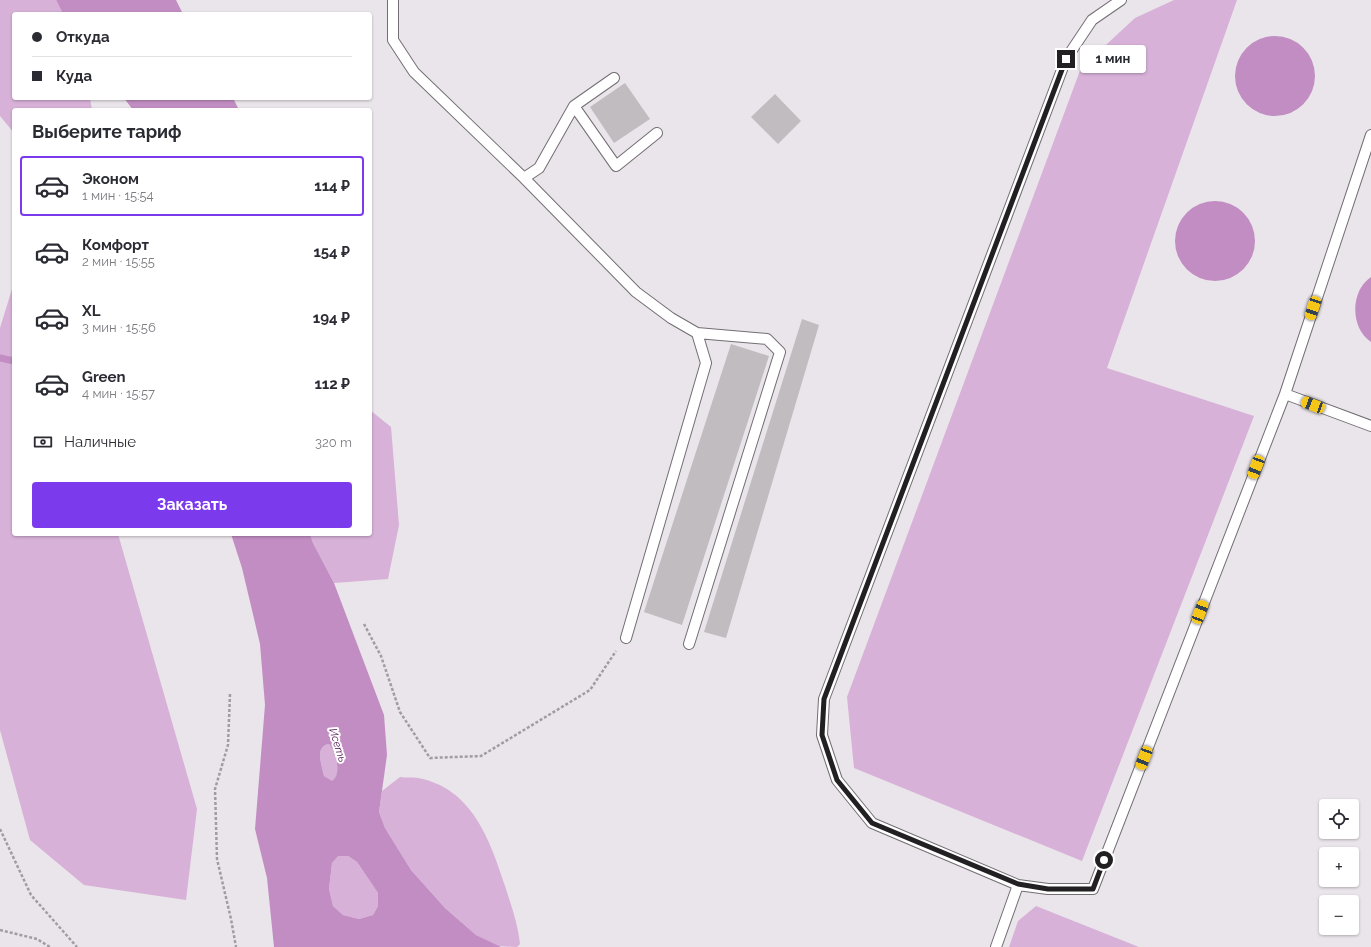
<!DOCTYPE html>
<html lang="ru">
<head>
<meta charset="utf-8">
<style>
  :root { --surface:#fff; --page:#f2f2f3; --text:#2b2b33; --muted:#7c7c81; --line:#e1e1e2; --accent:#7c3aed }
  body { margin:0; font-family:Raleway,sans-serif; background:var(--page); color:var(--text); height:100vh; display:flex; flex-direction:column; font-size:15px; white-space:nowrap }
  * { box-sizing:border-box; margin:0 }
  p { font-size:13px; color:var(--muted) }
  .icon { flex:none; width:22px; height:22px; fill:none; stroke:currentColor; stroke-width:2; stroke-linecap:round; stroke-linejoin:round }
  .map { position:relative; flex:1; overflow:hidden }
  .panel { position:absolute; left:12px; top:108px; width:360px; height:428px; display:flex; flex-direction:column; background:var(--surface); border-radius:4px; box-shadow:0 1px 3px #0004 }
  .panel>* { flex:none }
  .banner { position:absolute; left:12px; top:12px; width:360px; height:88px; border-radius:4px; box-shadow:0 1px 3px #0004; display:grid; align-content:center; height:88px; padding:0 20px; background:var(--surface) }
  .controls { position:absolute; left:1319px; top:799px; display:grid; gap:8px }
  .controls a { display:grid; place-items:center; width:40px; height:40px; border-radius:4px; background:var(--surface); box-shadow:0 1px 3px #0004; font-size:20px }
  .end { position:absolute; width:18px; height:18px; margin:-9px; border:5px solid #222022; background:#fff; box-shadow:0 0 0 2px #fff }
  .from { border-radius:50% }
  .bubble { position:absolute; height:28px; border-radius:4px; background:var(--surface); box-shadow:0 1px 3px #0004; font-size:13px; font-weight:700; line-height:28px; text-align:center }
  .car { position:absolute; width:12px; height:24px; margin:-12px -6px; border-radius:5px; box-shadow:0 0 3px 1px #0007; background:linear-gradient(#f5c518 24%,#345 0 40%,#f5c518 0 76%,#345 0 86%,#f5c518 0) }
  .banner b { display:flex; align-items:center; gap:14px; height:38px; font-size:15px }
  .banner b+b { border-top:1px solid var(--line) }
  .banner i { width:10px; height:10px; background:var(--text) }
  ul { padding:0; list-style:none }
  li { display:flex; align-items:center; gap:12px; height:60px; margin:0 8px 6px; padding:0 12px; border:2px solid transparent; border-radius:4px }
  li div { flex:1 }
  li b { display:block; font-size:15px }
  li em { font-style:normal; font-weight:700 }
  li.current { border-color:var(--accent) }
  li>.icon { width:36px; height:36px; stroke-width:1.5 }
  h2 { padding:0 20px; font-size:18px; line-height:48px }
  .pay { display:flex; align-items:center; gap:10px; height:44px; padding:0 20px; font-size:15px }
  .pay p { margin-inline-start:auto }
  .button { display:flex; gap:8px; margin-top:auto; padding:8px 20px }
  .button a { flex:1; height:46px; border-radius:4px; background:var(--accent); color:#fff; font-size:16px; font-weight:700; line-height:46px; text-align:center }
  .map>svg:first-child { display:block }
  .green { fill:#d7b1d8 }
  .water { fill:#c28dc3; fill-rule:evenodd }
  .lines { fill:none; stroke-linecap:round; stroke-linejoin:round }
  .stream { stroke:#c28dc3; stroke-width:7 }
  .building { fill:#c0bcc0 }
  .lane-casing { stroke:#736e73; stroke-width:12 }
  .path { stroke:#a09ca0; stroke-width:2.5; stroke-dasharray:3 2; stroke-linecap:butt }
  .lane { stroke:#fff; stroke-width:10 }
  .route { stroke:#222022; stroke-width:5 }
  .labels { text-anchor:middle; stroke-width:4; stroke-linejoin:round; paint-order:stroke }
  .water-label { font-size:11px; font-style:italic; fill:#531357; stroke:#fff }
</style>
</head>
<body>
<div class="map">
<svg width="1371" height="947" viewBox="0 0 1371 947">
  <rect width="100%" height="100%" fill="#eae5ea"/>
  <path class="green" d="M0 0H56L63 14H14V98H90L92 110H14V133L0 116Z
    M1174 0H1237L1107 368 1254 416 1082 861 854 768 847 697 1081 68 1135 18Z
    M14 240V534H118L197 809 186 900 84 885 30 840 0 730V328L12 289Z
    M370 410 391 427 399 525 388 579 334 583 313 543 310 534H370Z
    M329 744C336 752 342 775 332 782L324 776C322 766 314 746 329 744Z
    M400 777C406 778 412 777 418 778 472 788 490 840 505 886 511 905 518 924 520 944L517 947 497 946 476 935 445 908 411 870 385 828 379 812 382 791Z
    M338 855 348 856 357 862 378 893V906L373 915 359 919 343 915 333 906 329 889 332 863Z
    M1036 906 1139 947H1009L1018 921Z"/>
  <path class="water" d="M56 0H176L183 14H63Z
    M1235 76a40 40 0 1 1 80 0a40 40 0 1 1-80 0Z
    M124 98H233L239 110H133Z
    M1175 241a40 40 0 1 1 80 0a40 40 0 1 1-80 0Z
    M1371 277V342C1350 328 1350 291 1371 277Z
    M231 534H310L313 543 334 583 384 715 387 755 379 812 385 828 411 870 445 908 476 935 501 947H274L267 878 255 829 265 705 260 644 242 568ZM329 744C336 752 342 775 332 781L324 776C322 766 314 746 329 744ZM338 856H348L357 862 378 893V906L373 915 359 919 343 915 333 906 329 889 332 863Z"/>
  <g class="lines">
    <path class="stream" d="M0 358 14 361"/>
  </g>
  <path class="building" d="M625 83 650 119 614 143 590 107Z
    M775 94 801 121 778 144 751 117Z
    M802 319 819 325 726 638 704 632Z
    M731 344 769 356 682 625 644 612Z"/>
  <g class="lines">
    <defs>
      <path id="lane" d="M393 0V40L414 72 524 178 636 292 671 318 697 333 706 363 626 638
        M574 106 616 166 657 133
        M1371 135 1285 394 1371 426
        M524 178 539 168 574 106 614 78
        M689 644 780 352 767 339 697 333
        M1018 885 872 823 837 780 822 735 824 699 1066 59 1092 20 1121 0
        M996 947 1018 885 1048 889H1093L1285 394"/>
    </defs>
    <use href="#lane" class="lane-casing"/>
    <path class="path" d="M364 624 381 656 400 712 430 758 481 756 590 690 616 651
      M230 694 228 745 215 789 217 859 231 919 236 947
      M0 829 31 895 77 947
      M0 930 37 939 50 947"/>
    <use href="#lane" class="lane"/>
  </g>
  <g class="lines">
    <path class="route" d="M1066 59 824 699 822 735 837 780 872 823 1018 884 1048 889H1093L1104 860"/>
  </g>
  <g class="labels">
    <g class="water-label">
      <text transform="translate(338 745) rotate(73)" y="4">Исеть</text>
    </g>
  </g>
</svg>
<div class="controls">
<a><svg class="icon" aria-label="locate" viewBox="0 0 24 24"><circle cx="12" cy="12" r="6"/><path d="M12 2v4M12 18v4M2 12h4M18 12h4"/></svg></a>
<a>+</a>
<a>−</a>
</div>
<i class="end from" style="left:1104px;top:860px"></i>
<i class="end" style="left:1066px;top:59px"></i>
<div class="bubble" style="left:1080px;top:45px;width:66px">1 мин</div>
<i class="car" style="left:1313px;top:308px;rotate:198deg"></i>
<i class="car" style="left:1313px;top:405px;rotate:291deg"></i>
<i class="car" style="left:1256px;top:467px;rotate:201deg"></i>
<i class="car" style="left:1200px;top:612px;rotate:21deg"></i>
<i class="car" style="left:1144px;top:758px;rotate:201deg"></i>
<div class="banner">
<b><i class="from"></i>Откуда</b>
<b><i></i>Куда</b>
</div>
<section class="panel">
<h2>Выберите тариф</h2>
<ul>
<li class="current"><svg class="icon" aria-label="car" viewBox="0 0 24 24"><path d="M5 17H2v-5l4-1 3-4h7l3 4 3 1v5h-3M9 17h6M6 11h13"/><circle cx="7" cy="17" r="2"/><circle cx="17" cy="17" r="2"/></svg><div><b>Эконом</b><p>1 мин · 15:54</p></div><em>114 ₽</em></li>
<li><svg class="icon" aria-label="car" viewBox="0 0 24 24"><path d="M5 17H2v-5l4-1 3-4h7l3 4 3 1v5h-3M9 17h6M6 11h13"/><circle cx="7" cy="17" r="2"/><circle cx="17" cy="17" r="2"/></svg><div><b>Комфорт</b><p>2 мин · 15:55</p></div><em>154 ₽</em></li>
<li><svg class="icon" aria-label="car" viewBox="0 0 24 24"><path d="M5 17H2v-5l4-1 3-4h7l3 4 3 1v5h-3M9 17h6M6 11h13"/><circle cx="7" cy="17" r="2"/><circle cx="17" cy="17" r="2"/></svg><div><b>XL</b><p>3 мин · 15:56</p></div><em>194 ₽</em></li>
<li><svg class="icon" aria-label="car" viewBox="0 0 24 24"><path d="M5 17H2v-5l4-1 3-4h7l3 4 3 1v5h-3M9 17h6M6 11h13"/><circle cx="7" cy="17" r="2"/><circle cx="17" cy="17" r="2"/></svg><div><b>Green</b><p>4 мин · 15:57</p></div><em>112 ₽</em></li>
</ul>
<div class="pay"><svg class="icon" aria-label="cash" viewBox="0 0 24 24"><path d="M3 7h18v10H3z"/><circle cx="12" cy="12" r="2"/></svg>Наличные<p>320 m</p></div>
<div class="button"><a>Заказать</a></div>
</section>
</div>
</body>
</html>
